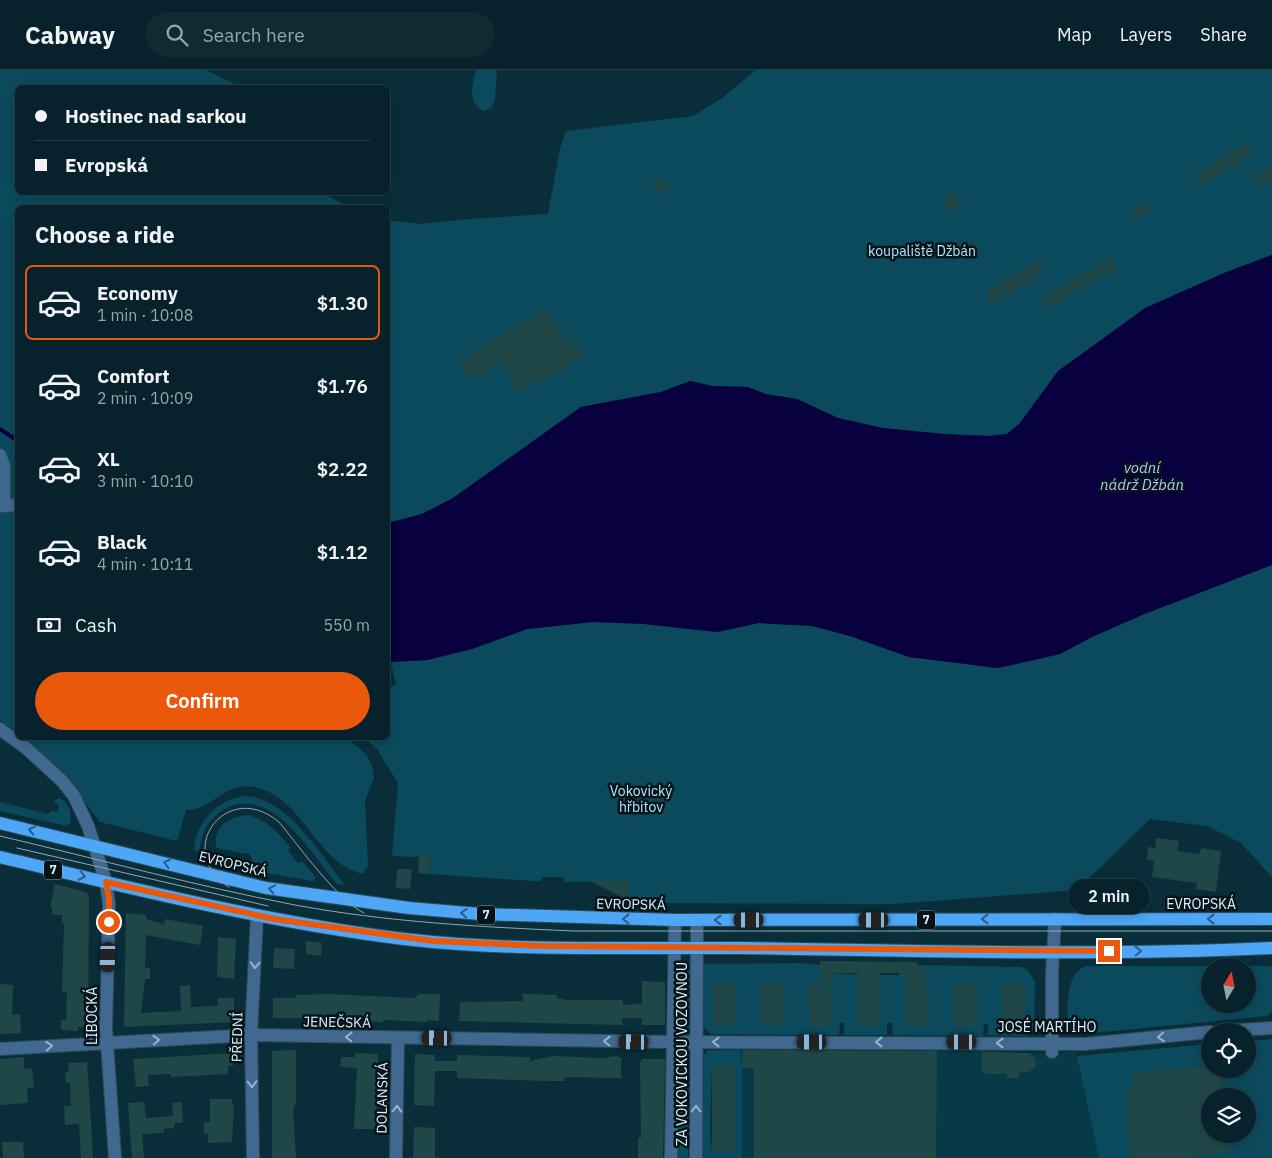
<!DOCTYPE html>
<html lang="en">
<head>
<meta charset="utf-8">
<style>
  :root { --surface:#07222c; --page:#102a34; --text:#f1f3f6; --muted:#98a4a9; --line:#283f48; --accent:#ea580c }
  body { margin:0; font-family:"IBM Plex Sans",sans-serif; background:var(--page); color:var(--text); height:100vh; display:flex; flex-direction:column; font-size:19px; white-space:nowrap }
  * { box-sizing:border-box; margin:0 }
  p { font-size:16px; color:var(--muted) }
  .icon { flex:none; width:28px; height:28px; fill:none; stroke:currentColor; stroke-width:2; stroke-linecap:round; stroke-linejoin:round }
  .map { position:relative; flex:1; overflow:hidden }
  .side { position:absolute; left:15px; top:135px; width:375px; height:535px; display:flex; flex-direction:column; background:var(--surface); border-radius:8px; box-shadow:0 2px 12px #0003,0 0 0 1px var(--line) }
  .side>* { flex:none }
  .hud { position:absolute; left:15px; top:15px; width:375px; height:110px; border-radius:8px; box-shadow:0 2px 12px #0003,0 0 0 1px var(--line); display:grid; align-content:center; height:110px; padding:0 20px; background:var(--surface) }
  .needle { width:32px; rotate:10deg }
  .buttons { position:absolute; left:1201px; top:888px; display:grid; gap:10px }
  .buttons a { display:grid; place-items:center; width:55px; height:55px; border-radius:50%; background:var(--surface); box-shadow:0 2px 12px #0003,0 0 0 1px var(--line); font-size:25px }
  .end { position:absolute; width:22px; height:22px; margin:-11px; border:6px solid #ea580c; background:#fff; box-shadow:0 0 0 2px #fff }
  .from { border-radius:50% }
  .bubble { position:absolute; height:35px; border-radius:18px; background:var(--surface); box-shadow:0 2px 12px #0003,0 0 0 1px var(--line); font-size:16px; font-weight:600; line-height:35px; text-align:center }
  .car { position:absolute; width:15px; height:30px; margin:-15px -8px; border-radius:6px; box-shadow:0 0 4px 1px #0007; background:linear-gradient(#222 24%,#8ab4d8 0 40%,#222 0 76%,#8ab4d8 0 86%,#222 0) }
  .hud b { display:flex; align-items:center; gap:18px; height:48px; font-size:19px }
  .hud b+b { border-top:1px solid var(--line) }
  .hud i { width:12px; height:12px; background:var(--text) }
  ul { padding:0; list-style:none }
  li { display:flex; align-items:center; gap:15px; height:75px; margin:0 10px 8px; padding:0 10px; border:2px solid transparent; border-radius:8px }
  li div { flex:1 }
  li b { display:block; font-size:19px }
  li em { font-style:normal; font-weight:600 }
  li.current { border-color:var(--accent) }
  li>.icon { width:45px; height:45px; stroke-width:1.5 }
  h2 { padding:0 20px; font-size:22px; line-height:60px }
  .pay { display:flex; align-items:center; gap:12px; height:55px; padding:0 20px; font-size:19px }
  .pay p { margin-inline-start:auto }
  .cta { display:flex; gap:10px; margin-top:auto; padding:10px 20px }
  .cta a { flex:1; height:58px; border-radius:30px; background:var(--accent); color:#fff; font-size:20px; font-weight:600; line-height:58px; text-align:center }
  header { display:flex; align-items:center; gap:30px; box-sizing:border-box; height:70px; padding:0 25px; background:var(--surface); border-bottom:1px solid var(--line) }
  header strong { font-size:24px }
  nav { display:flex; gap:28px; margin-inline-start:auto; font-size:18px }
  .search { width:350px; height:45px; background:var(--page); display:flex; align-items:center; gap:12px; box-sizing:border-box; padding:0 18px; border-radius:28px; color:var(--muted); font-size:19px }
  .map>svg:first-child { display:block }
  .built { fill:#063a49; fill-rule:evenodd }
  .green { fill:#0b4a5c; fill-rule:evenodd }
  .water { fill:#09003f }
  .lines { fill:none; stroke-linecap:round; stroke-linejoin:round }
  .stream { stroke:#09003f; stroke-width:4 }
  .building { fill:#204748 }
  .minor-casing { stroke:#2b4d59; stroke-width:14 }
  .major-casing { stroke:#2b4d59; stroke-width:14 }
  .minor { stroke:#41698f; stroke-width:12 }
  .major { stroke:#4ea6f6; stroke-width:12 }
  .tram { stroke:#8ea8b2; stroke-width:1 }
  .oneway { stroke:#2a5d88 }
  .oneway2 { stroke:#97b4c9 }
  .route { stroke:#ea580c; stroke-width:6 }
  .labels { text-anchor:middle; stroke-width:5; stroke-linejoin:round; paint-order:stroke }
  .shield { fill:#06141a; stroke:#9dafb6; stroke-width:1 }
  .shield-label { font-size:12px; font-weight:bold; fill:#def1f9 }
  .park-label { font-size:14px; fill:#b5e5f8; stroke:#06141a }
  .street-label { font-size:14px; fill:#def1f9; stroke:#06141a }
  .water-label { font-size:15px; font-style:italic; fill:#b6c3fe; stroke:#06141a }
</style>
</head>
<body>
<header>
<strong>Cabway</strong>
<div class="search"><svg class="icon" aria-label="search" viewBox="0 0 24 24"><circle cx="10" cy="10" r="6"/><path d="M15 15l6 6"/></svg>Search here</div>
<nav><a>Map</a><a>Layers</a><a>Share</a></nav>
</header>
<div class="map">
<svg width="1272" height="1088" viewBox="0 0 1272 1088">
  <rect width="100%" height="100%" fill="#092e3a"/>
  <path class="built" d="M1272 969V1088H742V993H741L740 980 1002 981 1003 983 1063 984 1064 982H1076L1077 986 1210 974V999H1248V971ZM1210 1026H1248V1064H1210Z"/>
  <path class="green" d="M0 0H205L242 17 18 18V122H321L348 137 18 138 17 662 0 650Z
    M476 0H497L495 29 491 38 484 41C467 33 472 14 476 0Z
    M756 0H1272V185L1224 203 1058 301 1020 353 1007 364 988 366 944 364 883 358 838 348 797 329 765 324 748 317 712 316 690 311 661 322 581 337 453 428 422 444 388 453V150L420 154 469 149 548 144 560 78 566 61 693 46 722 28Z
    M1272 495V807L1241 773 1207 756 1150 749 1077 820 894 834 630 833 628 811 564 812V807H542L541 811H534L429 804 430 785 419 784 418 787 392 786 398 713 377 679 365 668H388V617L396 615 391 592 427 590 472 579 527 559 593 552 644 554 717 562 759 553 812 556 850 566 909 587 998 598 1060 584 1092 567 1149 542Z
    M25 668H347L366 684 372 695 374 708 365 731 368 796 363 804C314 793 304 725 252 717 222 713 213 740 186 740L177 771 100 752 71 713Z
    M246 726C287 728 320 784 345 815L337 814C310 782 271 713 223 740 208 749 201 764 199 782L194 780C196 752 217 729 246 726Z
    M59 728C69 732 72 742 70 753L66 756 0 741V732L48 744 51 741 57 742 59 736 54 731Z
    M248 745C268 750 278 763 291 778L288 780 298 793 302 791 316 808 312 811 250 800 252 788 249 784 216 778C213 756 228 747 248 745Z
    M682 893 693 894 691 965 678 964Z
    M800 893 820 895 822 903 924 906V895L1021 897 1027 900 1035 911 1034 960 1026 966 988 965V954H984L983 966 893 965 892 953H887V965H844V953H840L839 965 711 964 703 957 704 894ZM713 912H735V931L733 932 735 936V955H713ZM761 913 784 936V955H761ZM858 913H880V928L858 956ZM906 913H928V956H906ZM977 913V932L972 937 977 938V956H954L955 914ZM1003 914H1025V932L1020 938H1025V957H1003Z
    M1085 896H1272V942L1267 946 1072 965C1065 953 1066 914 1076 903 1078 900 1082 898 1085 896ZM1210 896H1248V934H1210Z
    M1272 969V1088H1099L1077 986 1210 974V995L1132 1003 1133 1013 1240 1002V999H1248V971ZM1210 1026H1248V1064H1210Z
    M678 978H689L688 1088H677Z
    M708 980H740L741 992 742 993V1088H702L704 985ZM712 995H735L734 1081H712L710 1062Z"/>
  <path class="water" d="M1272 185V495L1142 545 1092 567 1060 584 998 598 909 587 850 566 812 556 759 553 717 562 644 554 593 552 527 559 472 579 427 590 388 592V453L422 444 453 428 581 337 661 322 690 311 713 316 748 317 765 324 797 329 838 348 883 358 944 364 988 366 1007 364 1020 353 1058 301 1145 238 1224 203Z"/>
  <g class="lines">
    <path class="stream" d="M0 359 18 371"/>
  </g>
  <path class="building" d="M1248 71 1254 82 1242 88 1244 91 1201 115 1194 104Z
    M1272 96V111L1258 118 1252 107Z
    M653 115a7 7 0 1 1 14 0a7 7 0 1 1-14 0Z
    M955 120 962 137 949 142 942 126Z
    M1145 132 1150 141 1136 148 1131 140Z
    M1112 187 1118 198 1048 238 1042 227Z
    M1039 191 1045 201 1033 207 1035 210 991 235 985 224 989 221 988 219Z
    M546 238 568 274 576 270 584 285 545 312 543 310 536 312 518 322 499 291 485 305 482 303 470 309 459 292Z
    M1156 768 1179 771 1177 781 1200 784 1201 778 1221 781 1216 822 1196 819 1197 813 1152 807 1154 791 1147 790 1148 777 1155 778Z
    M419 784 430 785 429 804 418 803Z
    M397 799H412L410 819 396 818Z
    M588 810 628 811 630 828 622 827Z
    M55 814 86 822 89 826 88 949 86 958 78 957V961L61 960V950H66L67 922H62L64 853H62V845H52V837H50Z
    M126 843 146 845V849L164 854 165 849 203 856 200 875 146 865 145 898H150V909H145L141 943 181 941 180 916 190 915 191 937 218 936V928H234V952L124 957Z
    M218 867 236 869 234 909 217 907Z
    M306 871 322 873 321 886 306 884Z
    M274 878 295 879 294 899 273 898Z
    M820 891 917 892V895H924V913H928V956H906V906H899V903H880V956H858V903H831L832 956H809L808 913H820Z
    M642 911 665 912V955H642V948H622V955L459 951 460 932 523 931V924L557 925V928L567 930H623V935L642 934Z
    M713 912H735V955H713Z
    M761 912H784V955H761Z
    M954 913H977V956H954Z
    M0 914 13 915 12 945 20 944 21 963 0 964Z
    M1002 914H1025V957H1002Z
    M327 924 415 928 419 924H440L439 951 427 950V952L383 950V952H375L366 951V949L273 948V928H296V925Z
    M296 980V1032L293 1040 296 1088H272V981Z
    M743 980 937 981 936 1088H754V998H742Z
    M982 982 1029 983 1035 988 1036 995 1028 1002H1019V1008H1007V1004H985V1001H981Z
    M233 983 234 995 228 996V1004L171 1007V1004L148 1005 149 1016 136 1017 133 989Z
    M355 983 378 984 376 1059H354L357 998 340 997 341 987H355Z
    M415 984 435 985V991H457V985L530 987V991L553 986 603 988 616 986 621 988V1008L564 1007 565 1011H546L457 1008V1001H435L434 1036 414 1035Z
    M24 987V998L32 999 34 1017 27 1018 28 1033 0 1035V989Z
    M642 989H665L663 1088H638V1067L641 1068 640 993Z
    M87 992 90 1034 93 1088H81L79 1054 65 1055 64 1036H71L70 1013H66L65 1002H69L68 993Z
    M712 995H735V1081H712Z
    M1210 995V999H1221L1223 1026H1210V1064H1227L1229 1082 1187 1088H1131L1125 1020 1133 1019 1131 1003Z
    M210 1029H232V1035H234L232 1072 208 1073V1064H204V1052H210Z
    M144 1032 146 1048 173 1046 172 1033 182 1032 183 1053H175L174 1058 164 1059V1063L142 1064 144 1088H132L128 1033Z
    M414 1057 435 1058V1088H413Z
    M2 1072H23L24 1088H3Z"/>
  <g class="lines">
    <defs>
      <path id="minor" d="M0 385 4 395V435
        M0 436 18 435
        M0 659 26 678 62 711 74 726 88 756 106 812 109 834 106 958 115 1088
        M1223 961 1272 958
        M0 979 251 965 673 972 1085 974 1210 962
        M1052 982V903L1055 849
        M253 1088 251 965 257 846
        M396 1088 398 968
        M671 1088 675 850
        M696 1088 697 850"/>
      <path id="major" d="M0 753 266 818 409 838 480 844 675 850 1272 849
        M0 787C133 819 267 852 404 869 516 882 631 877 744 878 920 881 1096 886 1272 878"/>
    </defs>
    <use href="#minor" class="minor-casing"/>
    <use href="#major" class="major-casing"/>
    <use href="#minor" class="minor"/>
    <use href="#major" class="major"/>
    <path class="tram" d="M0 766C98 789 196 816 295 835 387 852 481 857 574 861H1272
      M17 778 268 836
      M229 817C172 781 227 708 279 752 299 776 338 831 364 843"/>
  </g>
  <defs><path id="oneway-chevron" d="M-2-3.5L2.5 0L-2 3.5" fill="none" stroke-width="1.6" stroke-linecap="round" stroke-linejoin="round" transform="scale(1.25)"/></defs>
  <g class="oneway">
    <use href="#oneway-chevron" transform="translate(32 760) rotate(-167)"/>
    <use href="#oneway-chevron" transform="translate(167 793) rotate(-166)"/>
    <use href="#oneway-chevron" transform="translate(82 806) rotate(12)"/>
    <use href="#oneway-chevron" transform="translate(272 819) rotate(-169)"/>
    <use href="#oneway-chevron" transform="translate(464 843) rotate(-175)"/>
    <use href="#oneway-chevron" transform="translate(626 849) rotate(-180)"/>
    <use href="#oneway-chevron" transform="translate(985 849) rotate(-180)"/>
    <use href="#oneway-chevron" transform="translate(1211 849) rotate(-180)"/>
    <use href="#oneway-chevron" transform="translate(718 850) rotate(-180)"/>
    <use href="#oneway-chevron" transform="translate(1138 881) rotate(-1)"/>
  </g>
  <g class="oneway2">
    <use href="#oneway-chevron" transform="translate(255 895) rotate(93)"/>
    <use href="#oneway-chevron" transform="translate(349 967) rotate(-179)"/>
    <use href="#oneway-chevron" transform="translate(1161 967) rotate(175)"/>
    <use href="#oneway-chevron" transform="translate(156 970) rotate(-3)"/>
    <use href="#oneway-chevron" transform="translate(607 971) rotate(-179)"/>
    <use href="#oneway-chevron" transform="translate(716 972) rotate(-180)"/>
    <use href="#oneway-chevron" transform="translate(879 972) rotate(-180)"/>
    <use href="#oneway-chevron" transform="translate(1000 973) rotate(-180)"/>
    <use href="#oneway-chevron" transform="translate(49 976) rotate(-3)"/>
    <use href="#oneway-chevron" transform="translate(252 1014) rotate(89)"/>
    <use href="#oneway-chevron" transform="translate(397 1039) rotate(-89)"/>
    <use href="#oneway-chevron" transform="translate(696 1039) rotate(-90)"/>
  </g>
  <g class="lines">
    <path class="route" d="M109 852V829L106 812 274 849 433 871 542 876 1109 881"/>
  </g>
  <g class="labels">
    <g class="shield">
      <rect x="44" y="790.5" width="18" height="19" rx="4"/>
      <rect x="477" y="835.5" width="18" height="19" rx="4"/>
      <rect x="917" y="840.5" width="18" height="19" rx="4"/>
    </g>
    <g class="shield-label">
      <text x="53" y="804">7</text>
      <text x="486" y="849">7</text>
      <text x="926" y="854">7</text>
    </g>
    <g class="park-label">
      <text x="922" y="186">koupaliště Džbán</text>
      <text x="641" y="726">Vokovický<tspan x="641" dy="16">hřbitov</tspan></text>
    </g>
    <g class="street-label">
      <text transform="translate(233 794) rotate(14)" y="5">EVROPSKÁ</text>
      <text transform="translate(631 834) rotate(1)" y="5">EVROPSKÁ</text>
      <text x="1201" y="839">EVROPSKÁ</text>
      <text transform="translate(92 946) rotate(-90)" y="5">LIBOCKÁ</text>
      <text transform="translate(337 952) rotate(1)" y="5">JENEČSKÁ</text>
      <text x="1047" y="962">JOSÉ MARTÍHO</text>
      <text transform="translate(237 967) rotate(-89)" y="5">PŘEDNÍ</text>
      <text transform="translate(682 984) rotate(-90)" y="5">ZA VOKOVICKOU VOZOVNOU</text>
      <text transform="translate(382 1028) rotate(-89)" y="5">DOLANSKÁ</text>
    </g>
    <g class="water-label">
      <text x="1142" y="403">vodní<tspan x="1142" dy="17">nádrž Džbán</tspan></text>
    </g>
  </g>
</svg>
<div class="buttons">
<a><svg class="needle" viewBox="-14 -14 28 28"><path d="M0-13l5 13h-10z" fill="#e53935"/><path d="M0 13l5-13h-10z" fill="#98a4a9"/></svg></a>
<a><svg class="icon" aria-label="locate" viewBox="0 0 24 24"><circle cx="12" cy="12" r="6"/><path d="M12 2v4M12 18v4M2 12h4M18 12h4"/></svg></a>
<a><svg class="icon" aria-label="layers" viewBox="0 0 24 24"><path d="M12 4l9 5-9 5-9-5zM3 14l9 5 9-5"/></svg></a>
</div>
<i class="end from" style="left:109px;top:852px"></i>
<i class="end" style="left:1109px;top:881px"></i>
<div class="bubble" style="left:1068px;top:809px;width:82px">2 min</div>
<i class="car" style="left:749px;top:850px;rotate:270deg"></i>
<i class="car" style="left:874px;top:850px;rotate:270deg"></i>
<i class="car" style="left:108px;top:887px;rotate:182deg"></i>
<i class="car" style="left:437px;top:968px;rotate:271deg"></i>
<i class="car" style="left:634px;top:972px;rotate:271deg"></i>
<i class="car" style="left:812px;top:972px;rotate:270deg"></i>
<i class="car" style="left:962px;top:972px;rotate:270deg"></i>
<div class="hud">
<b><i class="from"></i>Hostinec nad sarkou</b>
<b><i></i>Evropská</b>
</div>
<section class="side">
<h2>Choose a ride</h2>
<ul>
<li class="current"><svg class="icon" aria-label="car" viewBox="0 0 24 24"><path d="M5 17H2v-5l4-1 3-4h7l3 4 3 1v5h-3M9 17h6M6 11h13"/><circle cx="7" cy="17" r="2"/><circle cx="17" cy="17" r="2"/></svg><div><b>Economy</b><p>1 min · 10:08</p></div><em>$1.30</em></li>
<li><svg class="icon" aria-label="car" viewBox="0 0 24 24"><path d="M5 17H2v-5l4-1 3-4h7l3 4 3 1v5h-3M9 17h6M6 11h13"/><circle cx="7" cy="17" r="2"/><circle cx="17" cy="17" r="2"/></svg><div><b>Comfort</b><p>2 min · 10:09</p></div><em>$1.76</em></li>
<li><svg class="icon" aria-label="car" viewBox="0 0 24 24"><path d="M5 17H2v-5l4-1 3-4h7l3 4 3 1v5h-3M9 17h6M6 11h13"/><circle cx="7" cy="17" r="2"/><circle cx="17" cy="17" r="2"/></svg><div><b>XL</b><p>3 min · 10:10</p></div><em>$2.22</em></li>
<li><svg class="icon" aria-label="car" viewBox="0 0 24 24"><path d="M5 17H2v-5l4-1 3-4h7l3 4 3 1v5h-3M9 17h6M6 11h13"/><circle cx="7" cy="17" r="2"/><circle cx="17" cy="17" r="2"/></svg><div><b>Black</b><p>4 min · 10:11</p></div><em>$1.12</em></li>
</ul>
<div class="pay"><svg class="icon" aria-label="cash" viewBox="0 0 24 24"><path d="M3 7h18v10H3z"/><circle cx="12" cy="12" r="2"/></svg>Cash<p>550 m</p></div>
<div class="cta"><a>Confirm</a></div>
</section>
</div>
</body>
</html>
